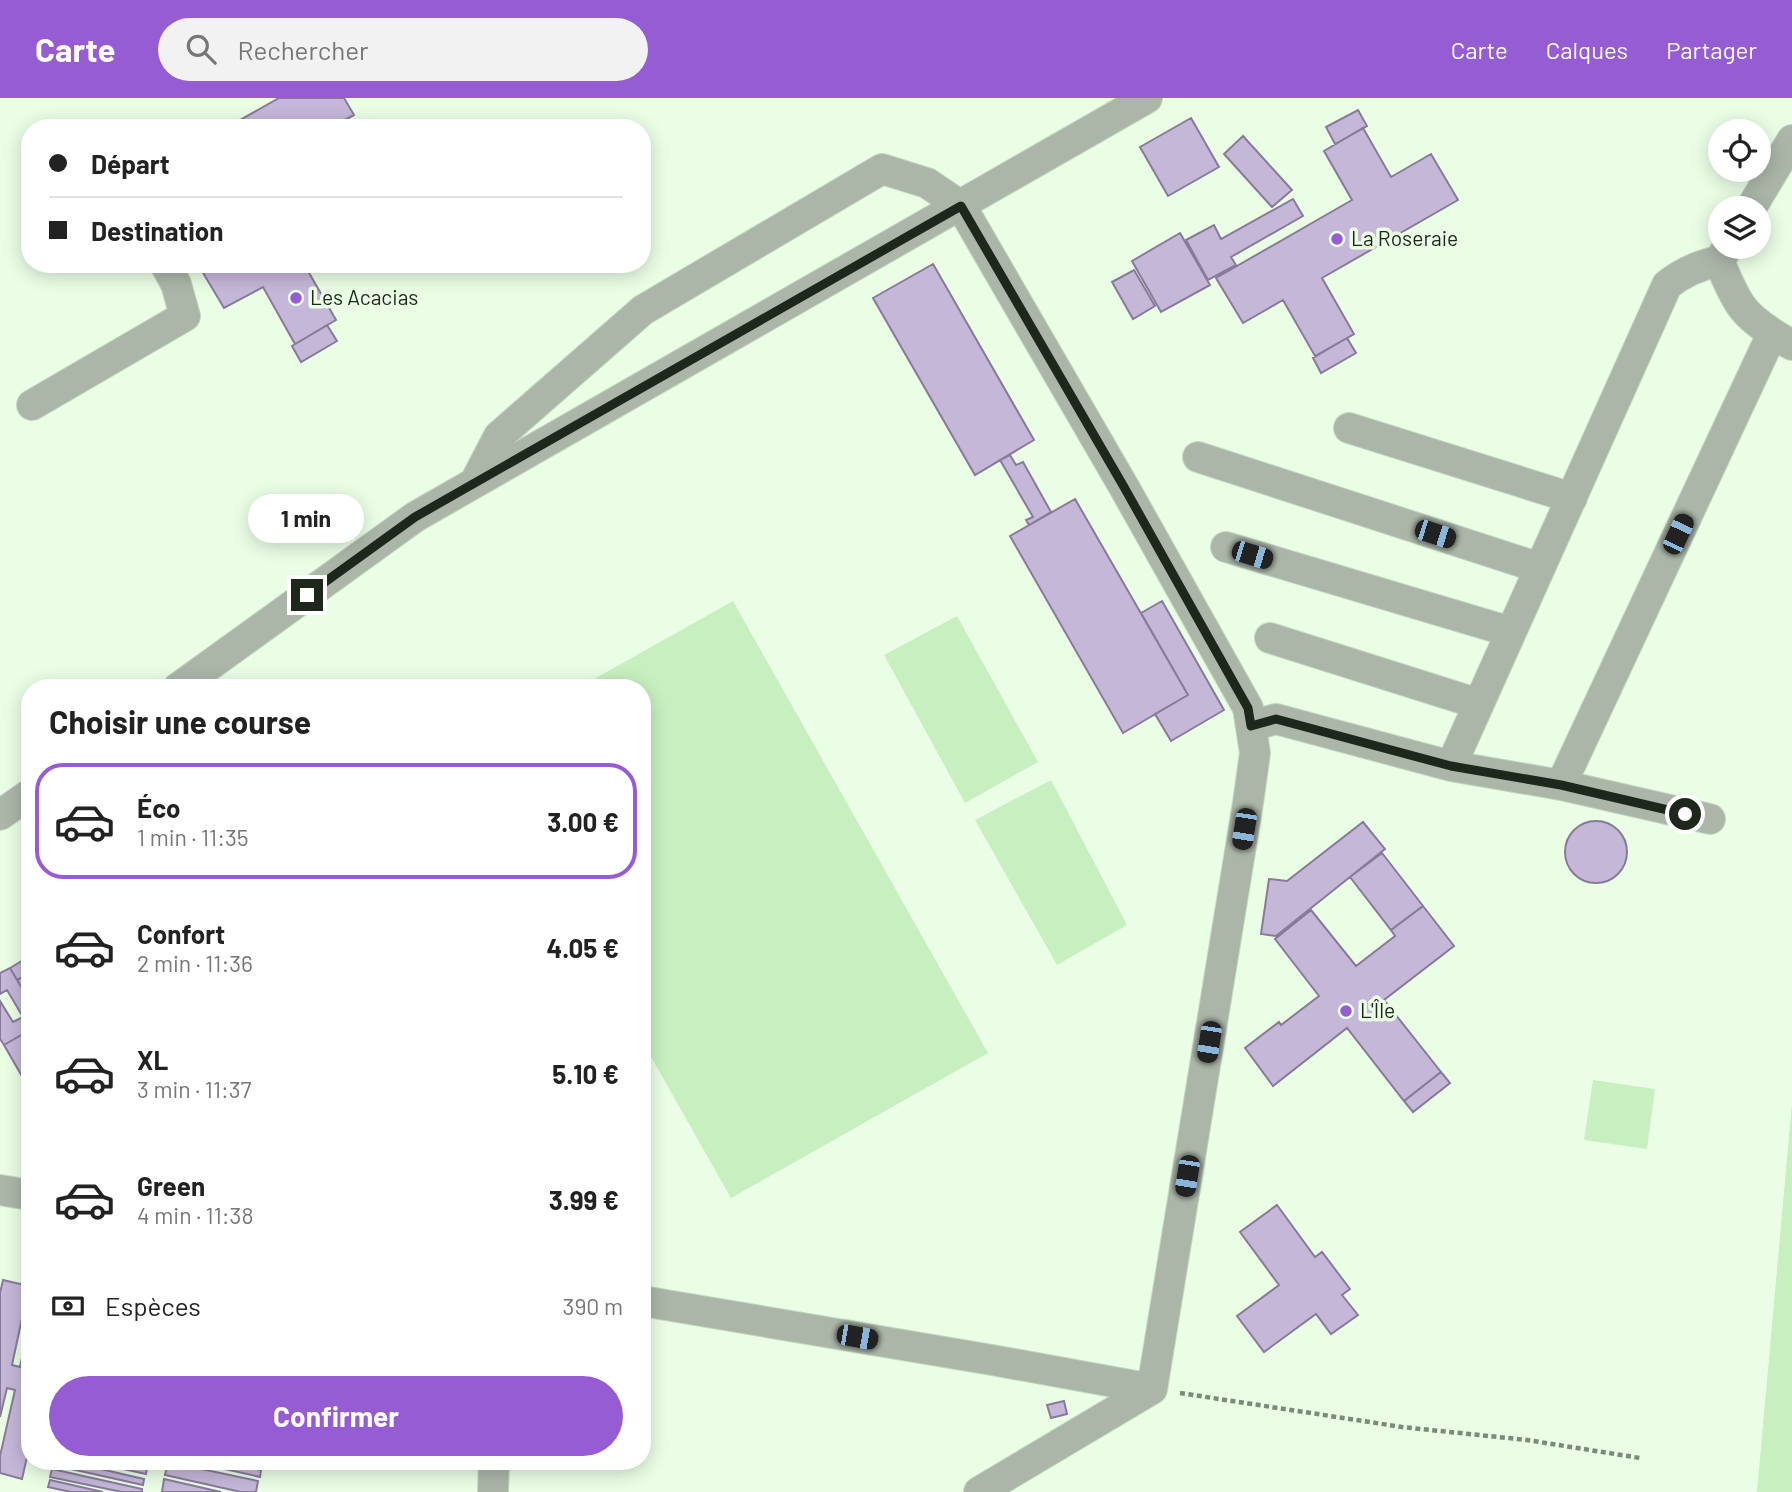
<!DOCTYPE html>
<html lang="fr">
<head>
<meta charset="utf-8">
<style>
  :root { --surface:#fff; --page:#f2f2f2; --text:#222; --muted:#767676; --line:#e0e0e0; --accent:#965cd4 }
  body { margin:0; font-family:Barlow,sans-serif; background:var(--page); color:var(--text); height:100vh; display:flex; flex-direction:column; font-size:26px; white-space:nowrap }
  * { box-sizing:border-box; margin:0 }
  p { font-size:23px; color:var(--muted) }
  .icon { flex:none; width:38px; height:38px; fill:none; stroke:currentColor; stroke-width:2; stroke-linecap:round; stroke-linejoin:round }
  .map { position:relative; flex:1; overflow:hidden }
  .sheet { position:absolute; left:21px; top:581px; width:630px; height:791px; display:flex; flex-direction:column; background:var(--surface); border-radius:28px; box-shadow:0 4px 18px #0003 }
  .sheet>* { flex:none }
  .banner { position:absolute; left:21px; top:21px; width:630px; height:154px; border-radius:28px; box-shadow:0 4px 18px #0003; display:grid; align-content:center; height:154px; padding:0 28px; background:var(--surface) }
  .controls { position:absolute; left:1708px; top:21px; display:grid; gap:14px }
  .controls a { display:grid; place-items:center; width:63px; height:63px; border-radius:50%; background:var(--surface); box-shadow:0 4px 18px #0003; font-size:35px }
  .end { position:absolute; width:32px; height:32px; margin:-16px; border:9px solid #1e271c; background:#fff; box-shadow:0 0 0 4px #fff }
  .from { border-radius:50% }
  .bubble { position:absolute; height:49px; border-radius:24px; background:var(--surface); box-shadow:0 4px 18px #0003; font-size:23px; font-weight:700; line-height:49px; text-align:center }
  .car { position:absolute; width:21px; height:42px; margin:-21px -10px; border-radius:9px; box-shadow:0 0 5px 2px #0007; background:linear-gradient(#222 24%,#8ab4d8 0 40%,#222 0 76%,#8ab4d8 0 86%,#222 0) }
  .banner b { display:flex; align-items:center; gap:24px; height:66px; font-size:26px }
  .banner b+b { border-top:2px solid var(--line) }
  .banner i { width:18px; height:18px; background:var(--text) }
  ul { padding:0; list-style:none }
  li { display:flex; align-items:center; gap:21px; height:116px; margin:0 14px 10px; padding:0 14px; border:4px solid transparent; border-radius:28px }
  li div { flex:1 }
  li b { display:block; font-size:26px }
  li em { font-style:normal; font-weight:700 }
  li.current { border-color:var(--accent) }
  li>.icon { width:63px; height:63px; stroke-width:1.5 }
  h2 { padding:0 28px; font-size:32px; line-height:84px }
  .pay { display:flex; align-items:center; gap:18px; height:77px; padding:0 28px; font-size:26px }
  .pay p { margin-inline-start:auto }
  .action { display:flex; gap:14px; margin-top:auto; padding:14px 28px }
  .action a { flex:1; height:80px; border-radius:42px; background:var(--accent); color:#fff; font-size:28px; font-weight:700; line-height:80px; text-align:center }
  header { display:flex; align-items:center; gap:42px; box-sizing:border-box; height:98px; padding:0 35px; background:var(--accent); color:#fff }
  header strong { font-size:33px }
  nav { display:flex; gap:38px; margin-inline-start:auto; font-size:24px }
  .search { width:490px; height:63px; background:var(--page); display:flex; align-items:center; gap:18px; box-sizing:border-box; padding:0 24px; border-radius:38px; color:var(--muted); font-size:26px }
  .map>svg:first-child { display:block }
  .green { fill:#c8efc0 }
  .building { fill:#c4b7d8; stroke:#887b9a; stroke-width:2 }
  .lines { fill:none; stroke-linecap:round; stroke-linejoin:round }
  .minor-casing { stroke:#c5d7c2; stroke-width:32 }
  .path { stroke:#7c8a79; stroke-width:4.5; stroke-dasharray:5 3.5; stroke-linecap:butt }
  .minor { stroke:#abb6a9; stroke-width:30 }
  .route { stroke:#1e271c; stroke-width:9 }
  .poi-dot { fill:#965cd4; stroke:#eafee6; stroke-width:2.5 }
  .labels { text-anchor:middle; stroke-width:7; stroke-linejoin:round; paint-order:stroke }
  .poi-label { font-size:21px; fill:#1e271c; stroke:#eafee6; text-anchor:start }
</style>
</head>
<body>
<header>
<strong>Carte</strong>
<div class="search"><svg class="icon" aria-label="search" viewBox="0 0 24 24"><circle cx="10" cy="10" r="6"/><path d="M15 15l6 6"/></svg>Rechercher</div>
<nav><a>Carte</a><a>Calques</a><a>Partager</a></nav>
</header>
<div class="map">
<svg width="1792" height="1394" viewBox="0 0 1792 1394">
  <rect width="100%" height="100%" fill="#eafee6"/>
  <path class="green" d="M733 503 988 955 731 1100 642 943V590H578Z
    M957 518 1038 664 965 705 884 557Z
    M1051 682 1127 827 1057 867 975 722Z
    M1593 982 1655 991 1647 1051 1584 1042Z
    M1792 1005V1394H1757Z"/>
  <path class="building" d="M279 0H344L354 17 330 30H226Z
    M1358 12 1367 28 1335 46 1326 29Z
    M1191 20 1219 69 1168 98 1140 49Z
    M1363 30 1391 79 1431 56 1458 102 1322 180 1354 236 1315 258 1283 202 1243 225 1216 180 1352 102 1324 53Z
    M1243 38 1292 92 1272 109 1224 56Z
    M1293 101 1303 118 1231 159 1236 167 1208 182 1186 142 1214 127 1221 141Z
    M1180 135 1210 187 1161 214 1132 163Z
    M202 166H304L336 222 295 246 263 189 224 210 199 168Z
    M933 166 1034 342 975 377 873 200Z
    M1134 172 1155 208 1133 221 1112 184Z
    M327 227 337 243 301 264 292 248Z
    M1347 240 1356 255 1321 275 1313 260Z
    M1010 357 1016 367 1023 364 1051 414 1029 427 1026 422 1033 419 1000 362Z
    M1075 401 1188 597 1123 635 1010 438Z
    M1162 503 1224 612 1171 643 1155 616 1188 597 1141 515Z
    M1565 754a31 31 0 1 1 62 0a31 31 0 1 1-62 0Z
    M1363 724 1385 751 1276 838 1261 836 1269 781 1287 783Z
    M1382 755 1423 808 1391 832 1350 779Z
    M1423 808 1454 848 1384 902 1441 974 1404 1003 1347 930 1273 988 1245 950 1279 924 1281 927 1319 898 1275 841 1311 812 1356 868 1395 838 1391 832Z
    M30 858V875L17 882 10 870Z
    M10 870 30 904V932L4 947 0 941V903L13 924 23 919 7 892 0 896V875Z
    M30 875V904L17 882Z
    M30 932V992L4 947Z
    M1441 974 1450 985 1413 1014 1404 1003Z
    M1277 1107 1315 1159 1322 1154 1350 1191 1342 1197 1358 1217 1331 1236 1316 1216 1264 1254 1237 1218 1279 1187 1240 1134Z
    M3 1182 29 1188 12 1267 20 1269 30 1224V1346L22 1381 0 1375V1358L15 1292 7 1290 0 1319V1195Z
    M1064 1303 1067 1316 1051 1320 1047 1307Z
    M54 1363H66L144 1381 143 1387 53 1367Z
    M87 1363H117L147 1370 146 1376Z
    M189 1363H220L261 1372 260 1379Z
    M168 1364 258 1383 256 1394H241L165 1377Z
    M52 1371 142 1391V1394H122L50 1379Z
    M164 1381 221 1394H162Z
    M50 1382 103 1394H71L48 1389Z"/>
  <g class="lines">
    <defs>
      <path id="minor" d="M1751 110 1792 42
        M1719 163C1726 179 1732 195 1742 209 1753 224 1776 238 1792 247
        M32 307 185 218 176 186 165 166
        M1349 330 1572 400
        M1198 359 1540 470
        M475 384 499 338 643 212 882 71 927 85 961 108 1124 389 1248 610 1255 655 1248 705 1152 1291 979 1394
        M1226 449 1511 534
        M1270 540 1479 606
        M178 590 415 419 1147 0
        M1251 628 1276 621 1451 668 1561 687 1710 721
        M1451 668 1667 187C1683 174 1700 167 1719 163L1728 149
        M1561 687 1772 236
        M0 717 30 696
        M0 1092 30 1097
        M642 1203 992 1262 1152 1291
        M493 1394 494 1363"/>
    </defs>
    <use href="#minor" class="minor-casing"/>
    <path class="path" d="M1180 1295 1402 1329 1527 1342 1640 1360"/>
    <use href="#minor" class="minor"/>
  </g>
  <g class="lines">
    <path class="route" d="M307 497 415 419 961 108 1124 389 1235 587 1248 610 1251 628 1276 621 1451 668 1561 687 1685 716"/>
  </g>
  <g class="poi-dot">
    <circle cx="1337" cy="141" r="7"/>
    <circle cx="296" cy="200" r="7"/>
    <circle cx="1346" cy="913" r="7"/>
  </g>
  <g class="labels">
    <g class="poi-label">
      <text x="1351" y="148">La Roseraie</text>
      <text x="310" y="207">Les Acacias</text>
      <text x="1360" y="920">L'Île</text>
    </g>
  </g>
</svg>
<div class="controls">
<a><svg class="icon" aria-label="locate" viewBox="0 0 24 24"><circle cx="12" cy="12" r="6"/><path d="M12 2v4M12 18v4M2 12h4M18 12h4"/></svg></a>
<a><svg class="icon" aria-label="layers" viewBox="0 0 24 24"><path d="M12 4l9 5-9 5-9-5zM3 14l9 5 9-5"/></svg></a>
</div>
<i class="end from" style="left:1685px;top:716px"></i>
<i class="end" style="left:307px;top:497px"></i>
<div class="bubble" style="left:248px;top:396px;width:116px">1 min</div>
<i class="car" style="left:1435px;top:436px;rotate:108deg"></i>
<i class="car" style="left:1678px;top:436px;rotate:25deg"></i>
<i class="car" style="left:1252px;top:457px;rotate:107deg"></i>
<i class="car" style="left:1244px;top:731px;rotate:189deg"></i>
<i class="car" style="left:1209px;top:944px;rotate:189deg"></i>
<i class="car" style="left:1187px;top:1078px;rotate:189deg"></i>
<i class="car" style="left:857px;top:1239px;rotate:100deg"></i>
<div class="banner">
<b><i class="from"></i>Départ</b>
<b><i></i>Destination</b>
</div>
<section class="sheet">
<h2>Choisir une course</h2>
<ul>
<li class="current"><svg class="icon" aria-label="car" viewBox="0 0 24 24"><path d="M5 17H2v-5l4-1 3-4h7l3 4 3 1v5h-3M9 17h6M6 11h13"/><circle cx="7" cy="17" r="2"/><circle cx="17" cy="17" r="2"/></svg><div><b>Éco</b><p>1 min · 11:35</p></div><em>3.00 €</em></li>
<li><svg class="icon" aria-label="car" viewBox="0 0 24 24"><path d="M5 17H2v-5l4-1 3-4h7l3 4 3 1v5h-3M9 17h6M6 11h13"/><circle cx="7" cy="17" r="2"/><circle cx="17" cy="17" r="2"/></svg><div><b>Confort</b><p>2 min · 11:36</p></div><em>4.05 €</em></li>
<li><svg class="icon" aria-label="car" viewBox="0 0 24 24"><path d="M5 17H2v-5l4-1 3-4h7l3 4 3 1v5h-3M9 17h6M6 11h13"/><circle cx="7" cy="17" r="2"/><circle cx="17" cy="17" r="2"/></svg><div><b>XL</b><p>3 min · 11:37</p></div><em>5.10 €</em></li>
<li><svg class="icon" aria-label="car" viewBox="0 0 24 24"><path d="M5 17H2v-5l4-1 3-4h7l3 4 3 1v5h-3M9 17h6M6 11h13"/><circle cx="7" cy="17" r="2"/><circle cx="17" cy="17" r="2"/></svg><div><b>Green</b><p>4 min · 11:38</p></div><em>3.99 €</em></li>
</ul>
<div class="pay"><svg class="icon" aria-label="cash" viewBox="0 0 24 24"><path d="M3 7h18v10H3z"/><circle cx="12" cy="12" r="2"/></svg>Espèces<p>390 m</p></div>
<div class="action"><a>Confirmer</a></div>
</section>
</div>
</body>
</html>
